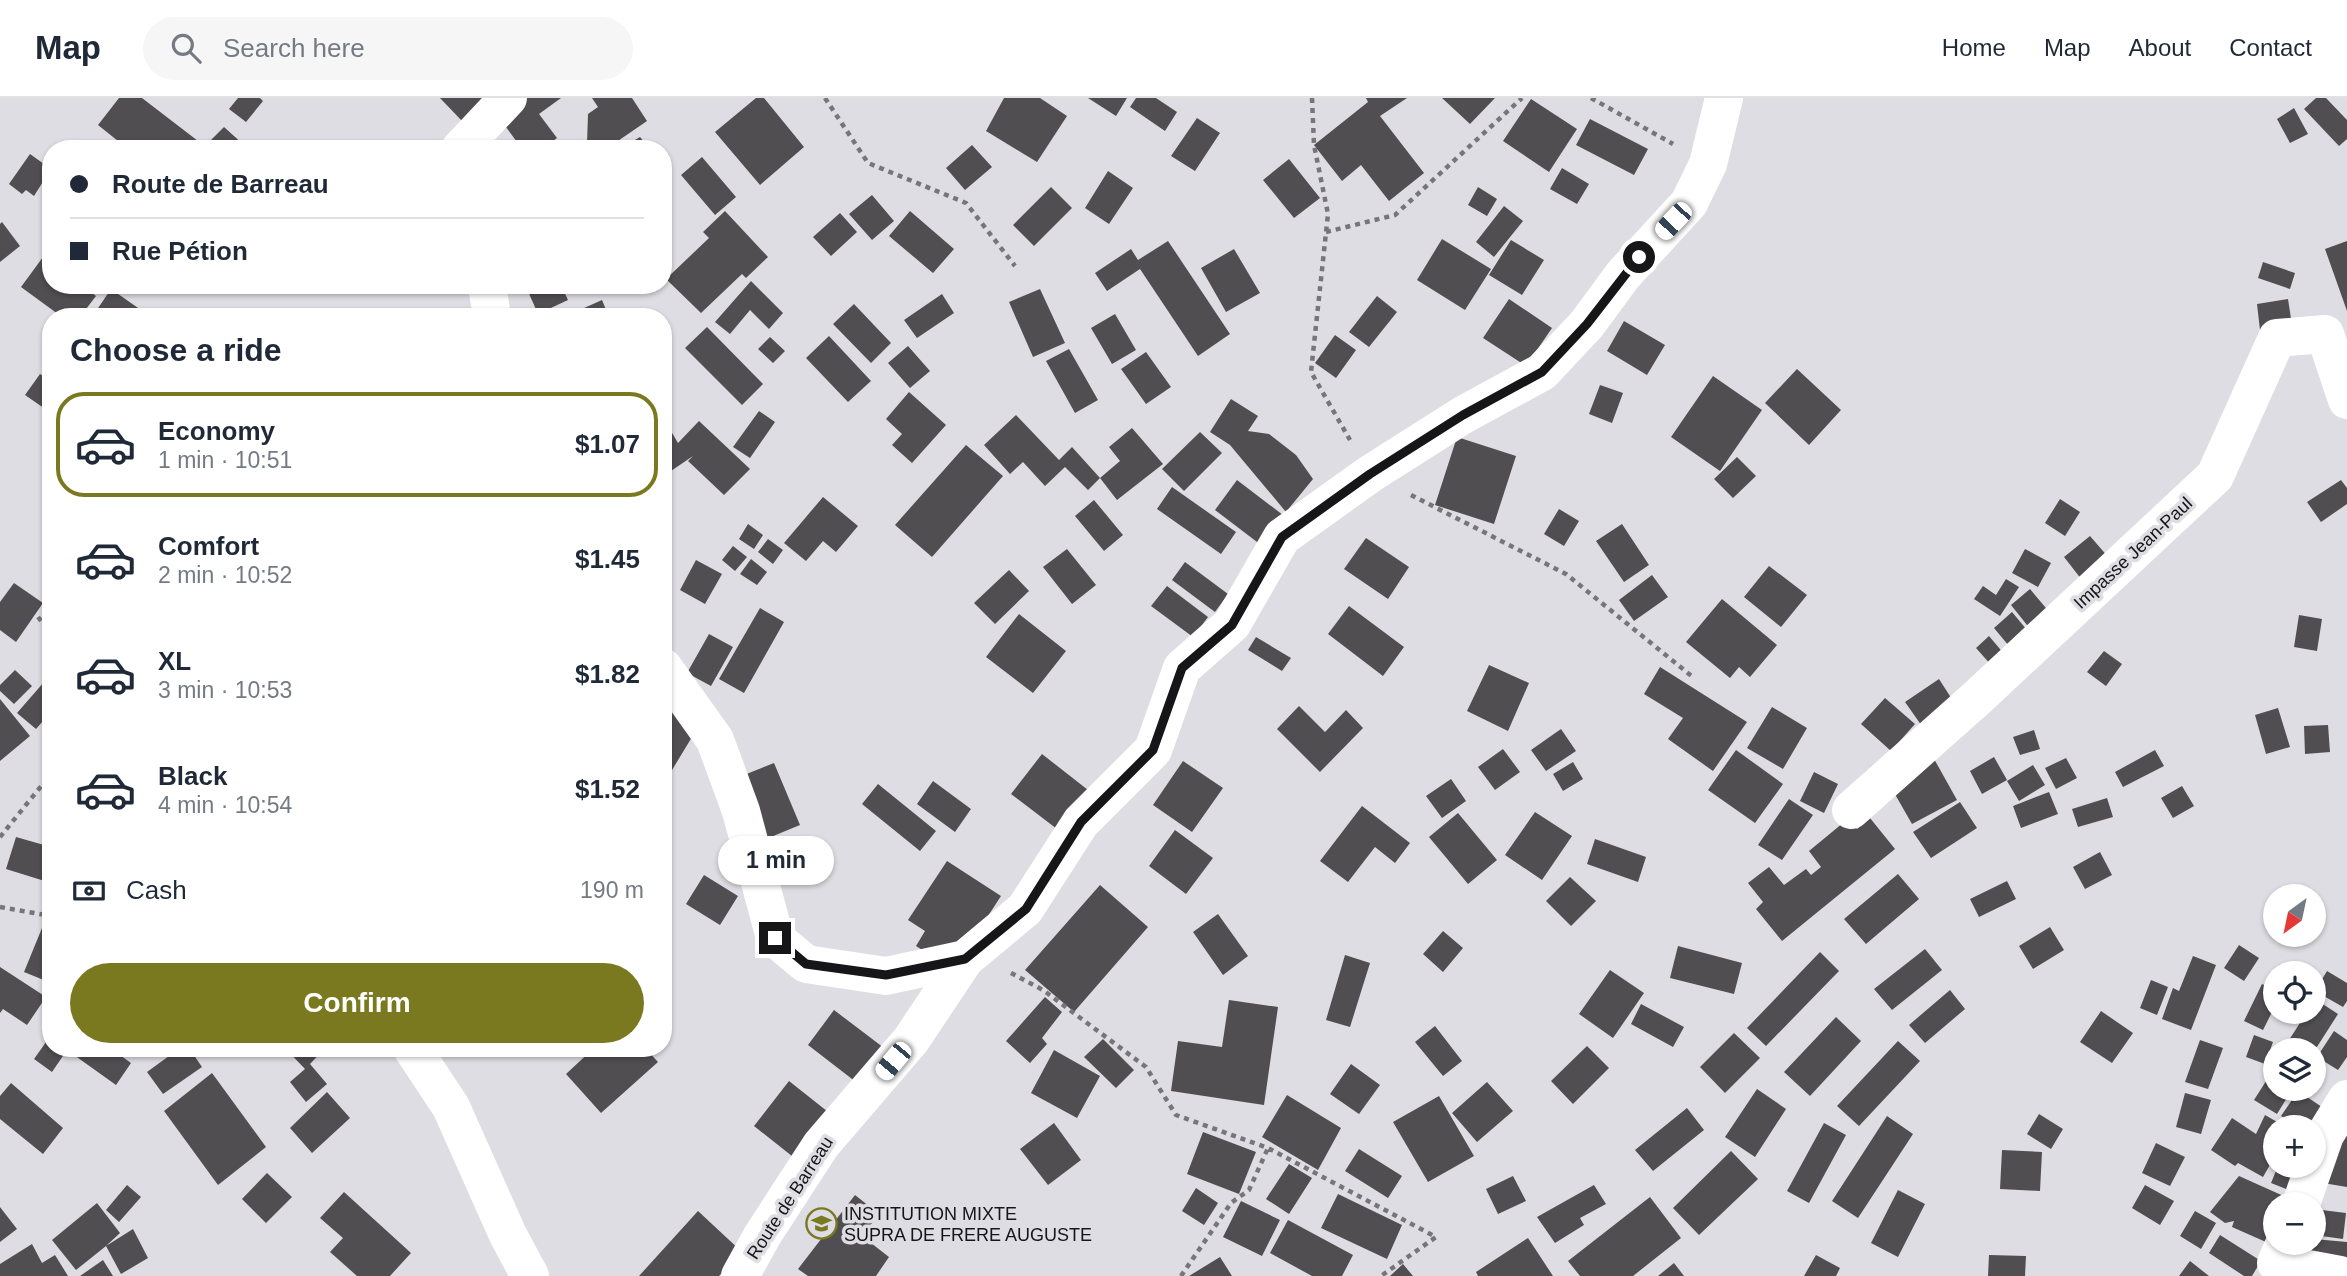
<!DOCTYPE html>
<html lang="en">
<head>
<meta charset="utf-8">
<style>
  :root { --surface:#fff; --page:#f6f6f7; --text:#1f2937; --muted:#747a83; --line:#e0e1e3; --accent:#7a7920 }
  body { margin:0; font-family:Arial,sans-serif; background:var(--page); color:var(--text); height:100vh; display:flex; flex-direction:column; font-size:26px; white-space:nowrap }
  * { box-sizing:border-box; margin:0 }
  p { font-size:23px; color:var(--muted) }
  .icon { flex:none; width:38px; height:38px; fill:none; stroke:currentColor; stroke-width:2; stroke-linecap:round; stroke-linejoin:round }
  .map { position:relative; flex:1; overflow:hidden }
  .details { position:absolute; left:42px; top:210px; width:630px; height:749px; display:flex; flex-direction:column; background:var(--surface); border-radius:28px; box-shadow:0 2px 5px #0004 }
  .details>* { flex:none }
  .banner { position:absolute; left:42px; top:42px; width:630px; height:154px; border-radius:28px; box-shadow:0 2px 5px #0004; display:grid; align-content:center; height:154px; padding:0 28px; background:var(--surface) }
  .needle { width:46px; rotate:213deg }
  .fabs { position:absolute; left:2263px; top:786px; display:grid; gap:14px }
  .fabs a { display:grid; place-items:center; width:63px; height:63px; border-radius:50%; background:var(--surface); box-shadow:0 2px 5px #0004; font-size:35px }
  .end { position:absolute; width:32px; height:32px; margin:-16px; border:9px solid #161618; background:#fff; box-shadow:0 0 0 4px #fff }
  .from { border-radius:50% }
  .bubble { position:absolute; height:49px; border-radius:24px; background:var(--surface); box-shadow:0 2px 5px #0004; font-size:23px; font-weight:700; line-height:49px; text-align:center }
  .car { position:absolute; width:21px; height:42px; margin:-21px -10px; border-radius:9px; box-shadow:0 0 5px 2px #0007; background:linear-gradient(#fff 24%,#345 0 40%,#fff 0 76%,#345 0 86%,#fff 0) }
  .banner b { display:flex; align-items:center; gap:24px; height:66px; font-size:26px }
  .banner b+b { border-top:2px solid var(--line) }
  .banner i { width:18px; height:18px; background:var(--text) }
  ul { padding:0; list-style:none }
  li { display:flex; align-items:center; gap:21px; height:105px; margin:0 14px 10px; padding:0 14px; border:4px solid transparent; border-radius:28px }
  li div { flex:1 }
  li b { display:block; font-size:26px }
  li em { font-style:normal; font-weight:700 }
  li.active { border-color:var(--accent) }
  li>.icon { width:63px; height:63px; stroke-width:1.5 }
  h2 { padding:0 28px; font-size:32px; line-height:84px }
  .pay { display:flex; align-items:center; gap:18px; height:77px; padding:0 28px; font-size:26px }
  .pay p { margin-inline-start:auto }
  .cta { display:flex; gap:14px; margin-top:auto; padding:14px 28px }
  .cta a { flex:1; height:80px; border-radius:42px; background:var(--accent); color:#fff; font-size:28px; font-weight:700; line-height:80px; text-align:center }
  header { display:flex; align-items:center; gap:42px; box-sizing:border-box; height:98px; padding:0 35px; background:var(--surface); border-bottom:2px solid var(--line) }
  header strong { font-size:33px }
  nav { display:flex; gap:38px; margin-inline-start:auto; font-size:24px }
  .search { width:490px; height:63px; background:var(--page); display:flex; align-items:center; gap:18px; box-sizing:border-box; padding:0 24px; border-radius:38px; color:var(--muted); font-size:26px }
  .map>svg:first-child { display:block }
  .building { fill:#514e51 }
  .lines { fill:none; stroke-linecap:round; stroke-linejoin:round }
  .path { stroke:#76767a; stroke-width:4.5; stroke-dasharray:5 5; stroke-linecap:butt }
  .minor { stroke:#fff; stroke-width:38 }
  .route { stroke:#161618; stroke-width:9 }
  .labels { text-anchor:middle; stroke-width:7; stroke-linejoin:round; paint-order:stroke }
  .street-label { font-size:18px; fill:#161618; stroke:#dedde3 }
  .poi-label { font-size:18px; fill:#161618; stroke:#dedde3; text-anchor:start }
</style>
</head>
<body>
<header>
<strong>Map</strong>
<div class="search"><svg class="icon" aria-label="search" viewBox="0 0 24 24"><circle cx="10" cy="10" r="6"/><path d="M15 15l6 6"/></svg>Search here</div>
<nav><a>Home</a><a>Map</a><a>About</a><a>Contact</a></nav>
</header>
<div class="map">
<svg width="2347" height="1178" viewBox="0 0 2347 1178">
  <rect width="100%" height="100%" fill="#dedde3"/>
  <path class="building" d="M119 0H142L198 43 193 51H128L98 27Z
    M238 0H260L263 3 246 24 229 11Z
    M440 0H486L462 23Z
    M514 0H561L539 16 557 40 542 51H522L495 14Z
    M592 0H632L647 23 612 47 587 46 588 16 598 9Z
    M756 0H764L804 49 760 87 715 34Z
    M1004 0H1040L1067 18 1037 64 986 33Z
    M1088 0H1127L1116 18Z
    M1136 0H1156L1177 14 1165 33 1130 9Z
    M1366 0H1407L1380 18 1424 75 1389 103 1361 67 1342 83 1314 47 1368 4Z
    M1442 0H1495L1470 26Z
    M2316 0H2326L2347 22V41L2339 48 2304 11Z
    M1531 1 1577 31 1549 74 1503 43Z
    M2294 10 2308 36 2290 45 2277 21Z
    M1197 20 1220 35 1195 73 1171 58Z
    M1590 21 1648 51 1634 77 1576 47Z
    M224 29 244 47 240 51H209L206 47Z
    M640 39 650 51H620Z
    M972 47 992 69 965 92 946 70Z
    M30 56 51 71 34 98 26 92 22 96 9 86Z
    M702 59 736 99 715 117 681 77Z
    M1289 61 1320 100 1294 120 1263 82Z
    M1562 70 1589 86 1577 106 1550 91Z
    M1108 73 1133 90 1109 126 1085 110Z
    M1051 89 1072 110 1034 148 1013 127Z
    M1478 89 1497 101 1487 118 1468 107Z
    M872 97 894 123 872 142 849 116Z
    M1504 108 1523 123 1494 159 1476 144Z
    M725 113 768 159 746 180 742 176 701 215 666 181 709 140 703 134Z
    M910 113 954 151 933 175 889 138Z
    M840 115 857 134 831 158 813 139Z
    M2 124 20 148 0 164V126Z
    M1442 141 1491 171 1465 212 1417 182Z
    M1511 142 1544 162 1522 197 1489 177Z
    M1168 143 1230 236 1198 258 1140 171 1107 193 1095 175 1131 151 1138 162Z
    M2347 143V213L2325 151Z
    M1234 151 1260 195 1226 214 1201 170Z
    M43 159 51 164V187H82L96 198 80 219H62L21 189Z
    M2263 164 2295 175 2290 191 2258 180Z
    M751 183 783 215 769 231 750 212 730 236 715 224Z
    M534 187H561L568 202 538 216 527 191Z
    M111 191 151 219H92Z
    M1040 191 1065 245 1033 259 1009 204Z
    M942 196 954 215 917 240 904 222Z
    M1377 198 1397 214 1369 249 1349 234Z
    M1509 201 1552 230 1526 268 1483 240Z
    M2288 201 2292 227 2260 232 2257 206Z
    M602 202 609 219H564Z
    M854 206 891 245 871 265 833 226Z
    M1115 216 1136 252 1112 266 1091 230Z
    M1624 223 1665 247 1647 277 1607 253Z
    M707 229 763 286 742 307 685 250Z
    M1335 237 1356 252 1336 280 1315 265Z
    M829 238 871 283 848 304 806 260Z
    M770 239 785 253 773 265 758 251Z
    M908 248 930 273 910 290 888 265Z
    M1069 251 1098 302 1075 315 1046 263Z
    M1146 254 1171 289 1146 306 1121 271Z
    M1797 271 1841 312 1809 347 1765 305Z
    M40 276 51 283V315L25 297Z
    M1713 278 1762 312 1720 373 1671 339Z
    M1600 287 1623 295 1612 325 1589 316Z
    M909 294 946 327 912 365 892 347 902 336 886 321Z
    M1231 301 1258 318 1248 333 1269 336 1296 357 1313 381 1286 414 1230 347 1210 334Z
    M759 313 775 324 750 360 733 349Z
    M1016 317 1059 362 1072 349 1100 380 1088 392 1065 369 1045 388 1023 364 1010 376 984 347Z
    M699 323 750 371 724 397 688 363 693 358 668 375 663 368V331L668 328 678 345Z
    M1132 330 1163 366 1117 402 1100 380 1120 363 1109 349Z
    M1200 334 1222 355 1184 393 1162 371Z
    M1457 339 1516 358 1494 426 1435 407Z
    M966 347 1003 378 932 459 895 427Z
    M1737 359 1756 378 1733 400 1714 381Z
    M1237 382 1283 417 1261 447 1215 412Z
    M2341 382 2347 390V406L2321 424 2307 404Z
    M1172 389 1236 434 1221 456 1157 411Z
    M823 399 858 428 836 454 823 443 806 463 784 445Z
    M2060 401 2080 414 2065 438 2045 425Z
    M1094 402 1123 437 1104 453 1075 418Z
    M1559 411 1579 423 1564 448 1544 436Z
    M748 426 763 437 754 451 739 441Z
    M1622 426 1649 467 1624 484 1596 443Z
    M2090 438 2109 460 2082 482 2064 459Z
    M1366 440 1409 469 1388 501 1344 471Z
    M768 441 783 452 773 466 758 454Z
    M733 448 747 459 735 473 722 462Z
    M1067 451 1096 487 1072 506 1043 469Z
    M2025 451 2051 465 2038 489 2012 475Z
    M751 461 767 474 757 487 740 476Z
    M696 462 722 476 705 506 680 492Z
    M1185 464 1228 496 1215 514 1172 482Z
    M1769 468 1807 497 1781 529 1744 499Z
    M1009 472 1029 493 995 526 974 505Z
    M1652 477 1668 499 1634 523 1619 502Z
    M2006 481 2019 489 2000 518 1974 501 1983 488 1996 497Z
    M14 485 43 505 16 544 0 532V504Z
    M1167 488 1208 519 1193 539 1151 508Z
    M2030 491 2051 516 2031 532 2011 507Z
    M1722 501 1777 547 1750 579 1739 569 1730 580 1686 544Z
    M1349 508 1404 549 1383 578 1328 536Z
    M760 510 784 524 744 595 719 581Z
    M2012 514 2032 538 2014 554 1994 530Z
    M1019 516 1066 553 1033 595 986 559Z
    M2299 517 2322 521 2317 553 2294 549Z
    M709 536 733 549 711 588 687 575Z
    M1989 538 2005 557 1992 568 1976 550Z
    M1256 539 1291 560 1282 573 1248 552Z
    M2104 553 2122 566 2106 588 2087 574Z
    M1489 567 1529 585 1508 633 1467 613Z
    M1660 569 1747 624 1713 673 1668 641 1683 620 1644 596Z
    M15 572 32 588 14 606 0 593V587Z
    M51 576V614L36 631 17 615Z
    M1939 581 1957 609 1924 631 1905 604Z
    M1885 600 1915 626 1891 653 1861 626Z
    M0 601 30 638 0 663Z
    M668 606 692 639 663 687V613Z
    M1299 608 1325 634 1346 612 1363 630 1320 674 1277 631Z
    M1772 609 1807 630 1783 671 1747 650Z
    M2278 610 2290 649 2266 656 2255 617Z
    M2328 627 2330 654 2305 656 2304 628Z
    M1561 631 1576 653 1546 673 1531 652Z
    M2034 632 2040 651 2020 657 2013 639Z
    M1503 651 1520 674 1495 692 1478 669Z
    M1736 652 1783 686 1755 725 1708 692Z
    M2155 652 2164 668 2123 689 2115 674Z
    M1042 656 1088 692 1057 731 1011 696Z
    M1933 659 1957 702 1912 726 1888 684Z
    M1994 659 2007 682 1982 696 1970 673Z
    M2066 660 2077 680 2056 691 2045 670Z
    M1183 663 1223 690 1192 734 1153 707Z
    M1573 664 1583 681 1563 693 1553 676Z
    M774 665 800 727 766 741 739 679Z
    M2033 667 2045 687 2019 703 2007 683Z
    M1814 674 1838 686 1824 715 1800 703Z
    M1451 681 1466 703 1442 720 1426 698Z
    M933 683 971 711 955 734 917 706Z
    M878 686 936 733 920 753 862 706Z
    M2182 688 2194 708 2173 720 2161 700Z
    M2049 694 2058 716 2021 730 2013 708Z
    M2107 700 2113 719 2078 729 2072 711Z
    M1789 701 1813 717 1782 762 1758 747Z
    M1960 704 1977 730 1931 760 1913 734Z
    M1362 708 1410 745 1395 765 1375 749 1348 784 1320 763Z
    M1535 714 1572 738 1542 782 1505 757Z
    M1458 715 1497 762 1468 786 1429 739Z
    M1849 720 1857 731 1870 720 1895 751 1782 843 1756 811 1763 804 1748 785 1769 769 1784 787 1806 771 1811 777 1821 769 1809 753Z
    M1175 732 1213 760 1186 796 1149 768Z
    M16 739 51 749V785L6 771Z
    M1595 741 1646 759 1638 784 1587 766Z
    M2100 754 2112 777 2085 791 2073 769Z
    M947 763 1001 798 962 858 941 864 916 848 925 833 908 822Z
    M1898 776 1919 801 1866 846 1844 821Z
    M704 777 738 798 720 827 686 806Z
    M1570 779 1596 803 1571 828 1546 803Z
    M2007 783 2016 801 1979 819 1970 801Z
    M1100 787 1148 829 1074 914 1025 872Z
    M1218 816 1248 858 1223 877 1193 834Z
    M2050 829 2064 852 2033 871 2019 848Z
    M42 830 51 834V885L24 874Z
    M1443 833 1463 850 1443 874 1423 856Z
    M2239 847 2259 860 2244 883 2224 870Z
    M1678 848 1742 865 1734 896 1670 880Z
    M1925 851 1942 872 1892 912 1874 891Z
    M1820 854 1839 873 1766 948 1747 930Z
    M1345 857 1370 865 1350 929 1326 922Z
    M2193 858 2216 867 2191 932 2162 921 2173 890 2179 893Z
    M0 869 46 899 27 927 3 911 0 915Z
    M1610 872 1644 895 1613 940 1579 916Z
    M2327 873 2347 885V903L2343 909 2315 893Z
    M2151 882 2168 889 2157 917 2140 910Z
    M2262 886 2275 892V908L2263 932 2244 923Z
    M1950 892 1965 911 1925 945 1909 927Z
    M1045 899 1062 914 1042 940 1047 946 1030 965 1006 943Z
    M2315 901 2338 916 2315 952H2303L2289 942 2307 914H2314Z
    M1229 902 1278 909 1264 1007 1171 993 1178 943 1222 949Z
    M1641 906 1684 929 1673 949 1631 926Z
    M834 912 892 956 865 991 808 947Z
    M2101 913 2133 935 2112 965 2080 944Z
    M1836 919 1861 943 1810 998 1784 974Z
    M1435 928 1462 963 1443 978 1415 944Z
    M2334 933 2347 942V959L2338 972 2317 959Z
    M1734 935 1760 960 1725 995 1700 969Z
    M51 937V950H110L131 965 116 987 67 952 52 974 34 961Z
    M2254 937 2273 944 2265 966 2246 959Z
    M1103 941 1134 972 1116 990 1084 959Z
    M2200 942 2223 950 2208 991 2185 984Z
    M1898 943 1920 963 1859 1028 1837 1008Z
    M1587 948 1609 970 1573 1006 1551 983Z
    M180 950H189L202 969 163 996 147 974Z
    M285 950H325L310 966 327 986 306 1004 290 984 305 971Z
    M594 950H645L658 964 601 1015 566 976Z
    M1054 952 1100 978 1077 1020 1031 995Z
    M1351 966 1380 987 1359 1016 1330 996Z
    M2275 969V990H2293L2277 1016 2254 1002Z
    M212 975 266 1049 218 1087 164 1013Z
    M789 983 837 1021 802 1066 754 1028Z
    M1487 984 1513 1013 1477 1044 1452 1015Z
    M11 985 63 1030 43 1056 0 1021V998Z
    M1757 991 1786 1011 1755 1059 1725 1039Z
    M2298 993 2322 1009 2309 1029H2298L2281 1018Z
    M327 994 350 1020 312 1055 290 1030Z
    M2185 995 2211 1002 2201 1036 2176 1029Z
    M1287 997 1341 1030 1318 1072 1262 1039Z
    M1439 998 1474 1058 1428 1084 1393 1024Z
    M1687 1010 1704 1032 1653 1073 1635 1052Z
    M2039 1016 2063 1031 2051 1051 2027 1036Z
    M2265 1017 2286 1029H2275V1058L2263 1079 2238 1065 2235 1068 2211 1052 2232 1020 2256 1036Z
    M1887 1018 1913 1036 1858 1120 1832 1103Z
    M1054 1025 1081 1062 1048 1087 1020 1051Z
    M1824 1025 1846 1037 1809 1105 1787 1093Z
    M2347 1030V1089L2323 1085Z
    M1203 1034 1256 1054 1239 1096 1187 1076Z
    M2156 1045 2185 1059 2170 1088 2142 1075Z
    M1359 1051 1402 1078 1388 1100 1345 1073Z
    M2002 1052 2042 1054 2040 1093 2000 1091Z
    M1731 1053 1758 1081 1699 1137 1673 1110Z
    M1289 1066 1312 1080 1289 1116 1266 1101Z
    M2278 1068H2311L2299 1096 2271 1085Z
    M267 1075 292 1099 266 1125 242 1101Z
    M1513 1078 1526 1103 1498 1116 1486 1091Z
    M2239 1078 2295 1103 2294 1106H2275V1148L2232 1129 2234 1123 2225 1125 2210 1114Z
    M127 1087 141 1099 119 1124 106 1112Z
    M1594 1087 1606 1106 1580 1120 1584 1127 1555 1145 1537 1119Z
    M2145 1087 2174 1103 2160 1127 2132 1110Z
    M1196 1090 1218 1105 1204 1127 1182 1113Z
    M1898 1092 1925 1106 1898 1159 1871 1145Z
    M344 1094 411 1155 390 1178H357L330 1154 343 1140 320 1120Z
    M1338 1096 1402 1127 1387 1161 1321 1130Z
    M855 1097 879 1116 862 1138 889 1159 876 1178H808L798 1171Z
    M1650 1099 1681 1140 1633 1178H1580L1568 1163Z
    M1241 1103 1280 1122 1262 1158 1223 1139Z
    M97 1105 120 1135 106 1148 133 1131 148 1160 121 1176 106 1148 76 1172 52 1142Z
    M0 1109 17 1131 0 1144Z
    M2314 1111 2346 1115 2343 1141 2314 1137Z
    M698 1113 742 1154 719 1178H639Z
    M2195 1113 2216 1125 2201 1151 2180 1138Z
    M1288 1122 1353 1157 1342 1178H1312L1270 1155Z
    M2220 1137 2261 1163 2252 1178H2244L2209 1155Z
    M1528 1140 1553 1178H1478L1476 1174Z
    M2314 1141 2347 1144V1168L2294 1163 2296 1144H2314Z
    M32 1146 42 1165 55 1157 68 1178H0V1166Z
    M1816 1157 1840 1170 1836 1178H1804Z
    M1989 1157 2026 1158 2025 1178H1988Z
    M1220 1159 1232 1178H1189Z
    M103 1162 113 1178H80Z
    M2190 1163 2209 1178H2179Z
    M1674 1165 1684 1178H1658Z
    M1403 1166 1413 1178H1390Z"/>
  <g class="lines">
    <path class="path" d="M825 0 868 65 966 105 1015 168
      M1312 0 1314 47 1328 116 1311 274 1350 342
      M1591 0 1673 46
      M1326 134 1395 117 1522 0
      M1411 397 1566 476 1694 580
      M38 519 51 536
      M0 739 51 676
      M0 809 51 818
      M1011 875 1043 892 1146 969 1176 1017 1268 1050 1436 1139 1381 1178
      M1181 1178 1231 1105 1249 1092 1268 1050"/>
    <path class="minor" d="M460 51 508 0
      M487 187 492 219
      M663 569 715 642 741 713 775 840 806 866 886 878 965 861
      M1851 712 1977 600 2215 378 2277 240 2325 236 2347 302
      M412 950 451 1009 508 1137 530 1178
      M2301 1106 2325 1037 2347 1001
      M2285 1144 2276 1165 2340 1177
      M740 1178 762 1138 821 1047 911 942 965 861 1025 811 1081 724 1153 652 1182 570 1232 526 1282 439 1370 376 1463 317 1542 274 1587 226 1623 177 1689 105 1708 66 1724 0"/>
  </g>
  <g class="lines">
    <path class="route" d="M775 840 806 866 886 877 965 861 1026 811 1081 724 1153 652 1182 570 1232 527 1282 439 1370 376 1463 317 1542 274 1587 226 1639 159"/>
  </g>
  <defs>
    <symbol id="school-ring" viewBox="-11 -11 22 22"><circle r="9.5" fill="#dedde3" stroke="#7a7920" stroke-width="1.5"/><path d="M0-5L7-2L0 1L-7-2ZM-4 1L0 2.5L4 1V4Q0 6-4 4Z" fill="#7a7920"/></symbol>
  </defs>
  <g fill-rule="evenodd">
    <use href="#school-ring" x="804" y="1108" width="35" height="35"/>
  </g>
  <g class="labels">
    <g class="street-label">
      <text transform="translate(2133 455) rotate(-43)" y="6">Impasse Jean-Paul</text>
      <text transform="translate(790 1100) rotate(-57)" y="6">Route de Barreau</text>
    </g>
    <g class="poi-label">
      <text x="844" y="1122">INSTITUTION MIXTE<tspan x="844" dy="21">SUPRA DE FRERE AUGUSTE</tspan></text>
    </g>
  </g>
</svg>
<div class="fabs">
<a><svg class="needle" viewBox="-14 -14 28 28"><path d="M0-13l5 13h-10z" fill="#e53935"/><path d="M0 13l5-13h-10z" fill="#747a83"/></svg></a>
<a><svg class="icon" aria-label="locate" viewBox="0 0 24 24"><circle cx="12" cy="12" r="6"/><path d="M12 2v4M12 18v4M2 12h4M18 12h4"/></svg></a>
<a><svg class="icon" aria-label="layers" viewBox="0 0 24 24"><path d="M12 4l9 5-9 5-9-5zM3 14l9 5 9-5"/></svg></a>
<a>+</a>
<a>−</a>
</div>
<i class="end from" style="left:1639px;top:159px"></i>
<i class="end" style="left:775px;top:840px"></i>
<div class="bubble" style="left:718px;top:738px;width:116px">1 min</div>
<i class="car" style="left:1673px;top:123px;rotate:223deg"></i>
<i class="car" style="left:893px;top:963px;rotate:220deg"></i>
<div class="banner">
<b><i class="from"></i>Route de Barreau</b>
<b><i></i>Rue Pétion</b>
</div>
<section class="details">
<h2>Choose a ride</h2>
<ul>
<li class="active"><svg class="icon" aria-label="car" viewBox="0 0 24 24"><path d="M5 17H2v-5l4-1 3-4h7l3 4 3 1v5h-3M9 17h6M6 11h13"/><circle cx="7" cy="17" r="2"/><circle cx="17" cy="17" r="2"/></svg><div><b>Economy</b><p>1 min · 10:51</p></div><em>$1.07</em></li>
<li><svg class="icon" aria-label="car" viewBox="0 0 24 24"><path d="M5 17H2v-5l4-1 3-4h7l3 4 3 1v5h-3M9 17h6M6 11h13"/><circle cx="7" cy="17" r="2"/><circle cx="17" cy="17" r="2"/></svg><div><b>Comfort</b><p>2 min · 10:52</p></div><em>$1.45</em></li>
<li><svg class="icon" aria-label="car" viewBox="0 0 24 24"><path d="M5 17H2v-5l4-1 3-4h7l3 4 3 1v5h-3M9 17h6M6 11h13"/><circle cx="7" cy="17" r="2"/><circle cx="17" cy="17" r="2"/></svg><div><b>XL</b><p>3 min · 10:53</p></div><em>$1.82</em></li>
<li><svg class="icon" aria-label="car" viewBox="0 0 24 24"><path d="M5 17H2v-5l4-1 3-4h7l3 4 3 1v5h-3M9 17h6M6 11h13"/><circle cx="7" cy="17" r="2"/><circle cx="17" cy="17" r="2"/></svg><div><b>Black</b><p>4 min · 10:54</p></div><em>$1.52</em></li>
</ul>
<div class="pay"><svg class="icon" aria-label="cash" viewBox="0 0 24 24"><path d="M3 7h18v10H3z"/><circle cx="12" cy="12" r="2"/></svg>Cash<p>190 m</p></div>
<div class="cta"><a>Confirm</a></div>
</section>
</div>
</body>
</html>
